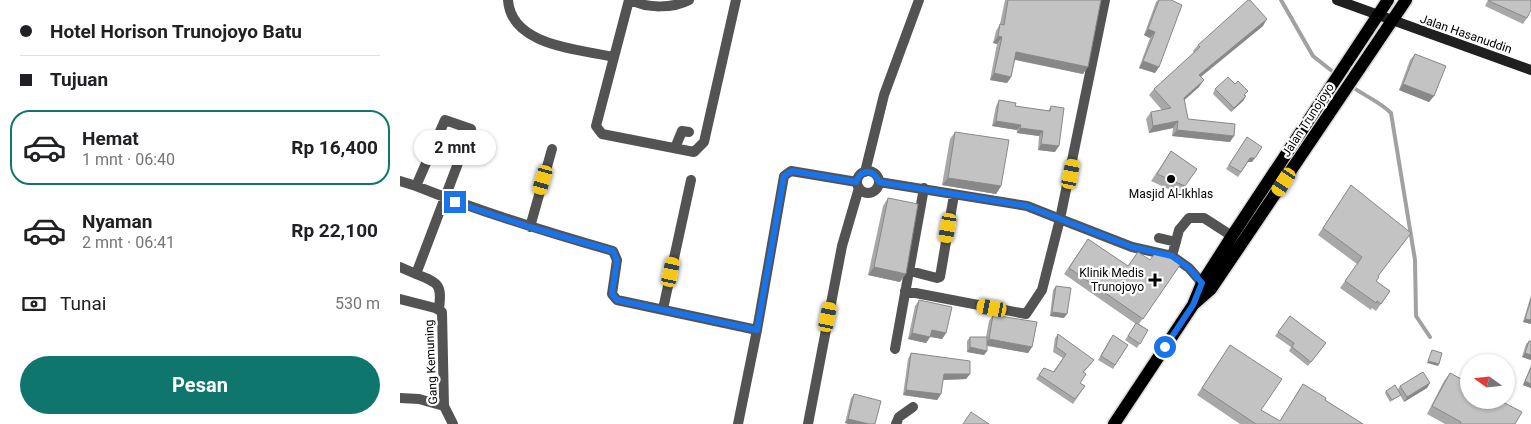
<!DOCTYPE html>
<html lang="id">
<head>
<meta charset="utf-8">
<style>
  :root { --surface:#fff; --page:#f6f6f6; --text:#202124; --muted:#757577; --line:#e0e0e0; --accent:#0f766e }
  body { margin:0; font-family:Roboto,sans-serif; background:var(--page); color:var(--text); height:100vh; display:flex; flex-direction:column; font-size:19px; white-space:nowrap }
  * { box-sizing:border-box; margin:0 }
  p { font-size:16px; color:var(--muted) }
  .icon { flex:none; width:28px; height:28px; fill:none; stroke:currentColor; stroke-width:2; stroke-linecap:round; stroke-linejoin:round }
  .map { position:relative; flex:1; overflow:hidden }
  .panel { display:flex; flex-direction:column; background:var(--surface); width:400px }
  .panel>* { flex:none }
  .guide { display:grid; align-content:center; height:110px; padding:0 20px; background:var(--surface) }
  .needle { width:32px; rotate:285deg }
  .fabs { position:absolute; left:1060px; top:354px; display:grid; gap:10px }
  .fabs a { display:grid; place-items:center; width:55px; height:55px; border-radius:50%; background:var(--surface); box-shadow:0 1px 4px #0004; font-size:25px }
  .end { position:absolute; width:22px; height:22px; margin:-11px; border:6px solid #1a73e8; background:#fff; box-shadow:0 0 0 2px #fff }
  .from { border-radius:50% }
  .bubble { position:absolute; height:35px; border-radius:18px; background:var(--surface); box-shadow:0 1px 4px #0004; font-size:16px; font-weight:700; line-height:35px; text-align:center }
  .car { position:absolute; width:15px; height:30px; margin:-15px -8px; border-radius:6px; box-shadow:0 0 4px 1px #0007; background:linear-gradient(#f5c518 24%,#345 0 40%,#f5c518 0 76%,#345 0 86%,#f5c518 0) }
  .guide b { display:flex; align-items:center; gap:18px; height:48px; font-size:19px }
  .guide b+b { border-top:1px solid var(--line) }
  .guide i { width:12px; height:12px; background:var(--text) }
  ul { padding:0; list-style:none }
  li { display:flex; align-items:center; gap:15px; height:75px; margin:0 10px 8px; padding:0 10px; border:2px solid transparent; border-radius:20px }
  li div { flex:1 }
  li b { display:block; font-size:19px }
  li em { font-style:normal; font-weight:700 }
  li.on { border-color:var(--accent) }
  li>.icon { width:45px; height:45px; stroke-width:1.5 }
  .pay { display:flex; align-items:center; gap:12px; height:55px; padding:0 20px; font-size:19px }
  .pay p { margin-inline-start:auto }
  .button { display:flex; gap:10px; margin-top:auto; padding:10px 20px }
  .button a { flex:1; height:58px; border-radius:30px; background:var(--accent); color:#fff; font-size:20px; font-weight:700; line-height:58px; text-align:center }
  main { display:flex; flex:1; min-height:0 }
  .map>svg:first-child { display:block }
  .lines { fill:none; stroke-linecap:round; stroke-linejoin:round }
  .stream { stroke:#a1a1a1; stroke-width:4 }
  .primary-casing { stroke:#dbdbdb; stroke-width:15 }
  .street { stroke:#535353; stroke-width:10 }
  .secondary { stroke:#202020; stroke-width:10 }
  .primary { stroke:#000; stroke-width:12 }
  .wall { fill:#a8a8a8 }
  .shaded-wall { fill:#888 }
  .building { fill:#c3c3c3; stroke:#888 }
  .route { stroke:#1a73e8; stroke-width:6 }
  .poi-dot { fill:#000; stroke:#fff; stroke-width:2 }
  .labels { text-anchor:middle; stroke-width:4.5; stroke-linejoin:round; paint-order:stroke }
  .street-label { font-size:12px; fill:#000; stroke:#fff }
  .poi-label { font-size:12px; fill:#000; stroke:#fff }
</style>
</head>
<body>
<main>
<section class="panel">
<div class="guide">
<b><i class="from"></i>Hotel Horison Trunojoyo Batu</b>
<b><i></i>Tujuan</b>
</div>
<ul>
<li class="on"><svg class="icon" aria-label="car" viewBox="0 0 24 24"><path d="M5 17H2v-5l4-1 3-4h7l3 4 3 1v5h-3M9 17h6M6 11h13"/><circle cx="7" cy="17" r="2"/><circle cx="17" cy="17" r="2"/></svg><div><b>Hemat</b><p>1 mnt · 06:40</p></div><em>Rp 16,400</em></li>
<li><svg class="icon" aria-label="car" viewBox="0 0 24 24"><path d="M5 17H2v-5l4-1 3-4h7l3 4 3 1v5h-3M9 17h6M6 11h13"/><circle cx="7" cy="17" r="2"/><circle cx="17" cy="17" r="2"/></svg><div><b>Nyaman</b><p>2 mnt · 06:41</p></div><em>Rp 22,100</em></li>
</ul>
<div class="pay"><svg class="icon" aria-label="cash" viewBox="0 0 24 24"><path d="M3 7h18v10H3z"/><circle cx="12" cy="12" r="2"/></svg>Tunai<p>530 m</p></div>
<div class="button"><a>Pesan</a></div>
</section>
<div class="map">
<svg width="1131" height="424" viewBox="0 0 1131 424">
  <rect width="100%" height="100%" fill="#fff"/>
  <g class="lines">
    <path class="stream" d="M881 0 913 56 937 75
      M950 85C964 96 979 101 991 113L1015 260 1016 316 1030 337"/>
    <defs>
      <path id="primary" d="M795 303 811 289 1006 0
        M714 424 793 305 802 283 832 236 988 0"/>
    </defs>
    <use href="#primary" class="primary-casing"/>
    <path class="street" d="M108 0C111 46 178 49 214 57
      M229 0 196 126 202 134 294 152 304 142 336 0
      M231 0C247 9 274 8 289 0
      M275 148 282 131 289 132
      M457 182a11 11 0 1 1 22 0a11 11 0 1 1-22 0Z
      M465 172 484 95 519 0
      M0 181 16 186 45 120 71 129 16 274 0 267
      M479 182 627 206 660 219 705 0
      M16 186C81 212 146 232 213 251L217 260 212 294 217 300 357 330 384 176 391 171 457 182
      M130 227 152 149
      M759 238 776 242
      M772 256 779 230 789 218H804L832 236
      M510 271 537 278 540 277 554 195
      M16 274C39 283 42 284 39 309
      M505 291 626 314 642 290 660 219 732 247 772 256 789 268 802 283
      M0 299 35 308 42 312 44 406 53 424
      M263 309 291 180
      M495 349 524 188
      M0 398 19 399 44 406
      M338 424 357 330
      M408 424 442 246 459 188
      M496 424 499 417 513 407"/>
    <path class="secondary" d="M937 0 1131 70"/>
    <use href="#primary" class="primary"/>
  </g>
  <path class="wall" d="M605 0H701L683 74 615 60 611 77 607 83 590 80 597 44 593 43 596 31 600 24Z
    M758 0H771L759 67 755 73 739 68 750 38 744 35 756 2Z
    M1088 0H1131L1127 18 1123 24 1085 6Z
    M863 26 801 77 799 87 784 100 788 119 830 142 772 136 773 128 749 133 746 119 751 112 762 110 749 95 754 89 794 53 793 51 798 45Z
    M1015 54 1034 96 1029 102 999 90 1010 60Z
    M815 89 844 95 846 96 843 101 831 112 813 94Z
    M599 100 615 106 648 111 651 106 655 152 638 150 639 136 617 133V130L592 126 596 106Z
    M555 132 601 186 596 194 542 185 550 139Z
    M847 137 852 162H848L838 177 826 169Z
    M771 151 797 169 779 194 751 181Z
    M951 185 1006 240 978 276 976 281 990 291 976 311 972 308 971 310 940 288 957 264 918 235Z
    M488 198 500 282 468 275 483 206Z
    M688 239 728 266 780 265 739 324 748 330 737 348 725 340 736 324 664 274Z
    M656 286 664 318 650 316 653 290Z
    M1131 295V324L1123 322Z
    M519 300 546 333 542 339 530 337 526 343 508 339 515 306Z
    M593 315 632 347 628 353 587 346V351L584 355 567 352V341L570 337H586L589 321Z
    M890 316 926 343 908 366 889 351 891 347 875 336Z
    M658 334 691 364 683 373 680 383 685 386 673 404 636 379 644 368 653 372 663 358 653 352 655 338Z
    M710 339 728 345 713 369 698 360Z
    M1129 341 1131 360 1122 357 1126 344Z
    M830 345 861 410 880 421 903 384 925 400 963 424H840L797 395Z
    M511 353 570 374 566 379 543 380 541 394 537 400 503 395 508 359Z
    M1131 365V388L1123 385Z
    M1050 373 1115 424H1045L1027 414 1044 381Z
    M1030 383 1027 388 1004 402 1000 395 990 402 985 393 986 391 998 389 1000 386Z
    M454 394 475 424H449L445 423 451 398Z"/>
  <path class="shaded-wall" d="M867 19 863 26 794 82 799 75Z
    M748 29 755 32 750 38 744 35Z
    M598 36 602 37 597 44 593 43Z
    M616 52 688 67 683 74 612 59Z
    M743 61 759 67 755 73 739 68Z
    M594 73 611 77 607 83 590 80Z
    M804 80 799 87 779 105 784 98Z
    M1003 84 1034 96 1029 102 999 90Z
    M846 96 843 101 831 112 834 108Z
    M596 121 621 125 617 130 592 126Z
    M778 121 773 128 749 133 753 126Z
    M620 128 643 131 639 136 617 133Z
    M777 130 834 136 830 142 772 136Z
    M641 144 659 146 655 152 638 150Z
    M850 158H855L852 162H847Z
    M548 178 601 186 596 194 542 185Z
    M474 267 506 274 500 282 468 275Z
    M652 312 667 314 664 318 650 316Z
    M1125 319 1131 320V324L1123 322Z
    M532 330 546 333 542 339 527 336Z
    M512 333 530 337 526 343 508 339Z
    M589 339 632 347 628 353 585 345Z
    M570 347 587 351 584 355 567 352Z
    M1125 353 1131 355V360L1122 357Z
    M1028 361 1039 364 1038 366 1027 363Z
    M544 374H570L566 379 540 380Z
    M1125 381 1131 384V388L1123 385Z
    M1030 383 1027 388 1004 402 1007 397Z
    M506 390 541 394 537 400 503 395Z
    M448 419 469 424H449L445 423Z"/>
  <path class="building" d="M608 0H701L688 67 616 52 611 77 594 73 602 37 598 36 600 24 604 25Z
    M759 0H771L782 5 759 67 743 61 755 32 748 29Z
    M848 0H850L867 19 799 75 804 80 784 98 788 119 835 124 834 136 777 130 778 121 753 126 751 112 771 108 754 89 800 47 798 45Z
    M1089 0H1131V10L1127 18 1089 1Z
    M1015 54 1046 66 1034 96 1003 84Z
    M828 77 835 84 838 81 848 91 844 95 846 96 834 108 815 89Z
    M599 100 616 103 615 106 650 111 651 106 664 108 659 146 641 144 643 131 620 128 621 125 596 121Z
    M555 132 609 140 601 186 548 178Z
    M847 137 862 147 855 158H850L841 172 829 165Z
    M771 151 797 169 785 186 757 174Z
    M951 185 1011 233 978 276 979 277 976 281 990 291 981 304 977 301 976 303 945 281 962 257 923 228Z
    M488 198 518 204 506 274 474 267Z
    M688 239 728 266 738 252 750 260 756 252 763 253 780 265 743 319 669 268Z
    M656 286 671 288 667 314 652 312Z
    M1131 299V320L1125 319Z
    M519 300 552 307 546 333 532 330 530 337 512 333Z
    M593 315 637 322 632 347 589 339Z
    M890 316 926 343 911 362 892 347 894 343 878 332Z
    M736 323 748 330 740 344 728 336Z
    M658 334 694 360 683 372 686 374 680 383 685 386 675 399 639 375 644 368 654 372 666 354 656 347Z
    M713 335 728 345 715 365 701 356Z
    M570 337H587V351L570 347Z
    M1129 341H1131V355L1125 353Z
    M830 345 882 379 861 410 880 421 903 384 926 398 925 400 963 424H856L802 388Z
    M1032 350 1042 353 1039 364 1028 361Z
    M511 353 570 361V374H544L541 394 506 390Z
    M1131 368V384L1125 381Z
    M1023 372 1030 383 1007 397 1000 386Z
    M1050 373 1069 383V400H1099L1122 412 1115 424H1060L1061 422 1032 406Z
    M995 385 1001 395 992 400 986 391Z
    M454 394 481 401 475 424H469L448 419Z
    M571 412 589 424H563Z"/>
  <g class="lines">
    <path class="route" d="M55 202 130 227 213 251 217 260 212 294 217 300 357 330 384 176 392 171 456 182C462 168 474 169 479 182L627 206 732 247 772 256 789 268 802 283 793 305 765 347"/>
  </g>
  <g class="poi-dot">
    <circle cx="771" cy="179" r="5"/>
    <path d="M752.5 272.5h5v5h5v5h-5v5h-5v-5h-5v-5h5z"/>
  </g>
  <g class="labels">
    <g class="street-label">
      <text transform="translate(1066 34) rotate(19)" y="4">Jalan Hasanuddin</text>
      <text transform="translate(908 120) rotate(-57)" y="4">Jalan Trunojoyo</text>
      <text transform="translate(31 362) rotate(-93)" y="4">Gang Kemuning</text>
    </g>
    <g class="poi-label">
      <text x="771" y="198">Masjid Al-Ikhlas</text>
      <text x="744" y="277" text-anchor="end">Klinik Medis<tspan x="744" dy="14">Trunojoyo</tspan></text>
    </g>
  </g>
</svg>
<div class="fabs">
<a><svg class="needle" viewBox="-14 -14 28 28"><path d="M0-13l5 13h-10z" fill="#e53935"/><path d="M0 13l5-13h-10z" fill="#757577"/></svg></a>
</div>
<i class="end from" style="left:765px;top:347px"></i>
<i class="end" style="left:55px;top:202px"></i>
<div class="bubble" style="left:14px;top:130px;width:82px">2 mnt</div>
<i class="car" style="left:671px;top:174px;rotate:11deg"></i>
<i class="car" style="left:143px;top:180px;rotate:196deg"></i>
<i class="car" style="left:884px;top:182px;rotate:213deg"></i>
<i class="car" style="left:548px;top:228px;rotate:190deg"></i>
<i class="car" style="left:271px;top:272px;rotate:12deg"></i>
<i class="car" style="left:592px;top:308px;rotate:281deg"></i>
<i class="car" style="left:428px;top:317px;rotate:11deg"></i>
</div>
</main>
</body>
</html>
